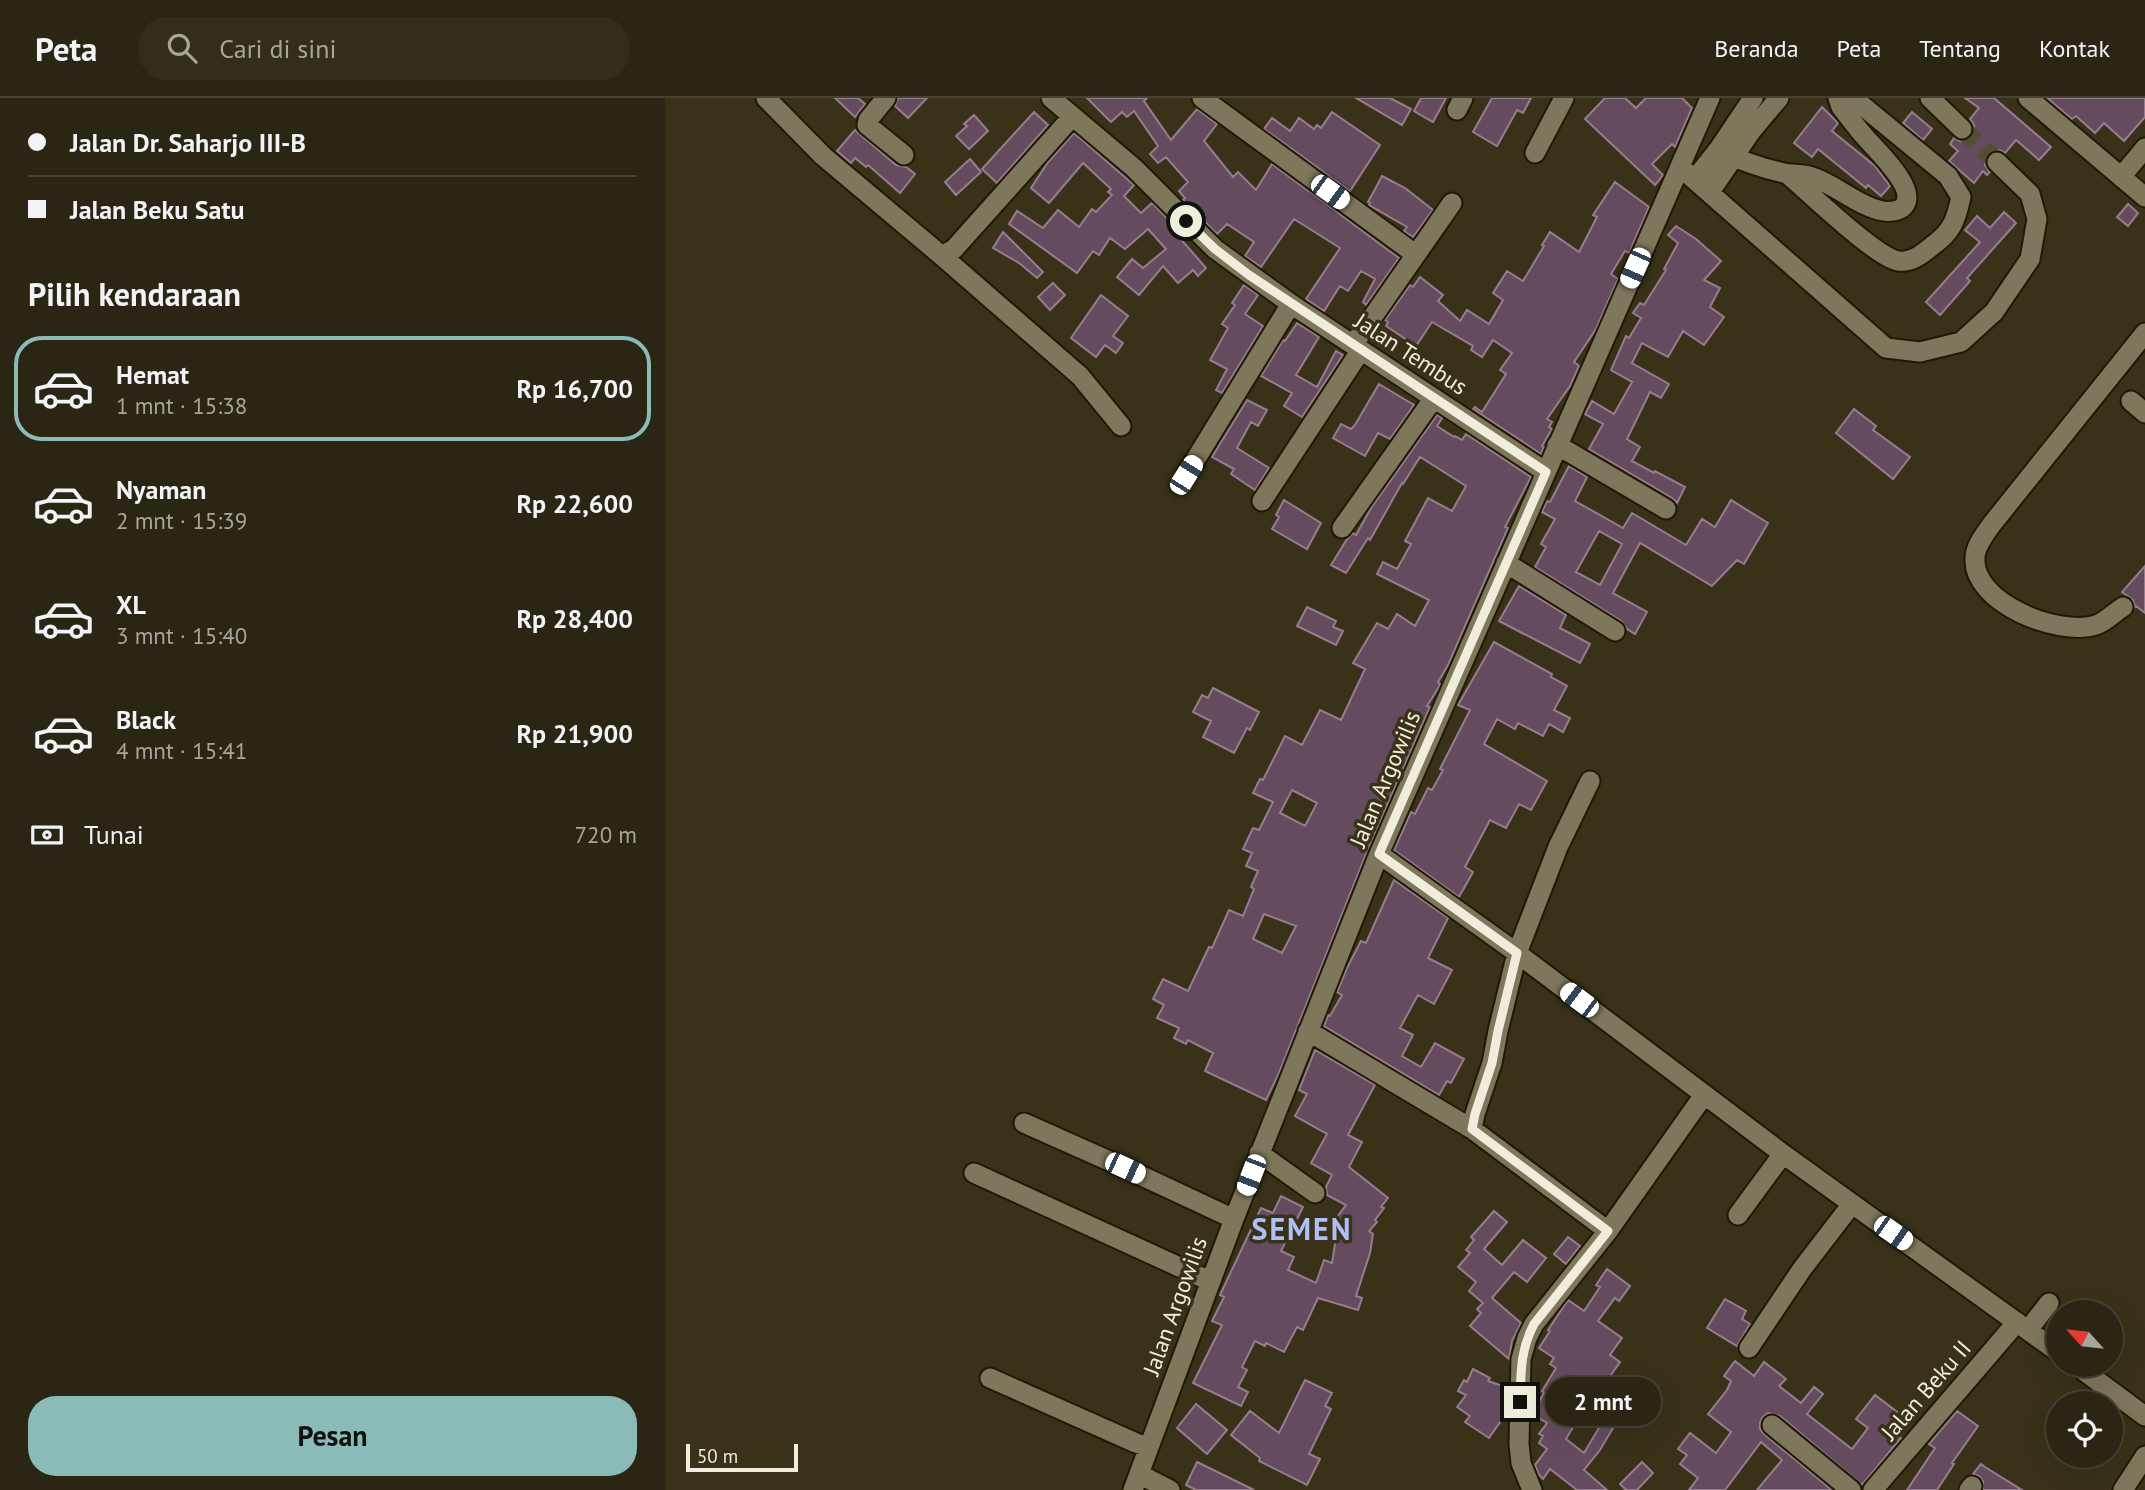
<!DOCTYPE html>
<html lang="id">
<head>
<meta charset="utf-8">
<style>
  :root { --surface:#2b2613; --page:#332e1c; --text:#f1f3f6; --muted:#a6a5a0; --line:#474333; --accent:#8bbbb9 }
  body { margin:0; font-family:"PT Sans",sans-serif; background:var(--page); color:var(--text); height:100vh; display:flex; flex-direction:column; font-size:26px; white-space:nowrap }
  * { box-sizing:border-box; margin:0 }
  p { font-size:23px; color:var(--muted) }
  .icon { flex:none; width:38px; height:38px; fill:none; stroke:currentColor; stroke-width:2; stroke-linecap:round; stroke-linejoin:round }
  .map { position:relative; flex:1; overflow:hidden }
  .sheet { display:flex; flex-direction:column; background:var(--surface); width:665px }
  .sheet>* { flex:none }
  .hud { display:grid; align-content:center; height:154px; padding:0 28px; background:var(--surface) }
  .needle { width:46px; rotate:297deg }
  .controls { position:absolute; left:1381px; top:1202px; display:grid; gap:14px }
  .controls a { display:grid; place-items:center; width:77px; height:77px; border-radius:50%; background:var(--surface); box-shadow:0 7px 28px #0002,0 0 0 2px var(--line); font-size:35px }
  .scale { position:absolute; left:21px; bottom:18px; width:112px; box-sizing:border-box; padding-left:7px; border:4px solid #f0eddd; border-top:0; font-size:19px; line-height:24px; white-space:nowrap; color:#f0eddd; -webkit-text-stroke:5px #393219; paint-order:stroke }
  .end { position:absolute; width:32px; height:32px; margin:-16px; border:9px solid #f0eddd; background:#111; box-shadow:0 0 0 4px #111 }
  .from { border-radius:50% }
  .bubble { position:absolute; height:49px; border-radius:24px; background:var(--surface); box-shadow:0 7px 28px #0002,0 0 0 2px var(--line); font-size:23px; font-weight:700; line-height:49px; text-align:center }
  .car { position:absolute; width:21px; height:42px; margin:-21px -10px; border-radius:9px; box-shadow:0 0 5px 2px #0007; background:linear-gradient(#fff 24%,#345 0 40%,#fff 0 76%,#345 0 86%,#fff 0) }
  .hud b { display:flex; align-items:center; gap:24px; height:66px; font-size:26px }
  .hud b+b { border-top:2px solid var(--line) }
  .hud i { width:18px; height:18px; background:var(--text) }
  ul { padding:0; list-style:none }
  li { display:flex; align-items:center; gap:21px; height:105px; margin:0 14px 10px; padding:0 14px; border:4px solid transparent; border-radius:28px }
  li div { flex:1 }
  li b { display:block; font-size:26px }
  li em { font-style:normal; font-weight:700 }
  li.selected { border-color:var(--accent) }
  li>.icon { width:63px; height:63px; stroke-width:1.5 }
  h2 { padding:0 28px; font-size:32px; line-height:84px }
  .pay { display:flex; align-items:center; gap:18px; height:77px; padding:0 28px; font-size:26px }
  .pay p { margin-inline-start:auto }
  .cta { display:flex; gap:14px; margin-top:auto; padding:14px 28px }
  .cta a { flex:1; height:80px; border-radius:28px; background:var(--accent); color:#111; font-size:28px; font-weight:700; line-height:80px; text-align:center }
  header { display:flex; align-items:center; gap:42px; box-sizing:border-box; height:98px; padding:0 35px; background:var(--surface); border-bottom:2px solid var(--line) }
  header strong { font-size:33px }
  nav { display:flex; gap:38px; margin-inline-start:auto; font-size:24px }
  .search { width:490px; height:63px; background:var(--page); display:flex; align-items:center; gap:18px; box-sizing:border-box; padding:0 24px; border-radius:28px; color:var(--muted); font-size:26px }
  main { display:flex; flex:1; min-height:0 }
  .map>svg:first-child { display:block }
  .building { fill:#644c5e; stroke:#967c8f; stroke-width:2; fill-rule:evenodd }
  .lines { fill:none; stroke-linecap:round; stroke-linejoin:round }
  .minor-tunnel { stroke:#544e36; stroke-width:19; stroke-dasharray:19 10; stroke-linecap:butt }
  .minor-casing { stroke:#201a02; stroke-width:23 }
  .minor { stroke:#7e775c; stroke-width:19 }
  .route { stroke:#f0eddd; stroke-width:9 }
  .labels { text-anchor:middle; stroke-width:7; stroke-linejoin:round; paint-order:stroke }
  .street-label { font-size:23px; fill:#f0eddd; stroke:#393219 }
  .district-label { font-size:30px; font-weight:bold; letter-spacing:2px; fill:#aebff6; stroke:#393219 }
</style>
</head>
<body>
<header>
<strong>Peta</strong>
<div class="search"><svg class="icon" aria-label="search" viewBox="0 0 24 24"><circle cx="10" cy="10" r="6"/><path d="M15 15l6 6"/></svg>Cari di sini</div>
<nav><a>Beranda</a><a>Peta</a><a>Tentang</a><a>Kontak</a></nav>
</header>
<main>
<section class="sheet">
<div class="hud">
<b><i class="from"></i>Jalan Dr. Saharjo III-B</b>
<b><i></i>Jalan Beku Satu</b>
</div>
<h2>Pilih kendaraan</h2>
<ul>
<li class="selected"><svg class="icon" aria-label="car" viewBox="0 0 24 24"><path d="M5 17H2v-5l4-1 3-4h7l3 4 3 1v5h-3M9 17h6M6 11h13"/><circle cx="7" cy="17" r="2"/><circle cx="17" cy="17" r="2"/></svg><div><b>Hemat</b><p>1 mnt · 15:38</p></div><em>Rp 16,700</em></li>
<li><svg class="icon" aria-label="car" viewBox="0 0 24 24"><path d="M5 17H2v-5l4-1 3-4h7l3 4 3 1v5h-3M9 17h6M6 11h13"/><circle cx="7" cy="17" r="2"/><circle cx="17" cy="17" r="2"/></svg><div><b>Nyaman</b><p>2 mnt · 15:39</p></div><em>Rp 22,600</em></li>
<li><svg class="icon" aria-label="car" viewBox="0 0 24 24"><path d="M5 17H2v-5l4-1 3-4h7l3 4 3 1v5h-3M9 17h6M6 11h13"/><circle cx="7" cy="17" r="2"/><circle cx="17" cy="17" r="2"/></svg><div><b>XL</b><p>3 mnt · 15:40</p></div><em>Rp 28,400</em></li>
<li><svg class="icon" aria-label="car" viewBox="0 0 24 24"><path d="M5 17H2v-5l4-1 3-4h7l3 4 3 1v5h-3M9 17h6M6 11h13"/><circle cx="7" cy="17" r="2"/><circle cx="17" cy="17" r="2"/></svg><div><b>Black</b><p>4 mnt · 15:41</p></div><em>Rp 21,900</em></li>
</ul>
<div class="pay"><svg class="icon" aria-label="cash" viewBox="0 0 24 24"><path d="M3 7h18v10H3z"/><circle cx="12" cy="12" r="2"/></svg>Tunai<p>720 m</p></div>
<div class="cta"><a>Pesan</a></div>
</section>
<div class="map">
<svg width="1480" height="1392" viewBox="0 0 1480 1392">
  <rect width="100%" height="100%" fill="#393219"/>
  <path class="building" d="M170 0H193L200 6 190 19Z
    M233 0H262L243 20 230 8Z
    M422 0H482L479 3 506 42 532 11 552 26 539 43 568 79 573 74 591 92 607 66 734 160 701 207 698 204 710 181 696 173 683 193 675 188 659 213 641 201 675 150 629 121 596 169 580 158 589 144 562 126 552 136 518 102 520 100 514 93 523 84 501 59 493 65 485 56 493 48 469 13 462 19 457 14 446 24Z
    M691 0H725L746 11 737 27Z
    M756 0H781L768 24 749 13Z
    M827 0H866L858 15 852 12 832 48 808 34Z
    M940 0H960L971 10 981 0H1017L1027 10 1010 49 1007 46 987 66 998 77 990 87 920 21Z
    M1300 0H1329L1386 49 1374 62 1351 42 1340 55 1334 52 1324 55 1320 60V67L1325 74 1322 77 1318 73 1309 85 1284 63 1293 53 1285 46 1289 40 1295 43H1301L1309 35V27L1305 21 1314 10Z
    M1382 0H1480V19L1459 43 1439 25 1430 35 1411 18 1407 21Z
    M1157 9 1173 25 1167 33 1210 68 1225 88 1216 98 1203 87 1201 90 1153 51 1147 59 1129 45Z
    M369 14 383 27 332 85 317 71Z
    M667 14 715 47 685 93 599 31 607 20 625 33 634 20 649 31 652 27 656 30Z
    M1247 14 1267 31 1258 42 1238 25Z
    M309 17 323 33 304 51 291 38 302 28 299 26Z
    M190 32 231 67 241 69 250 76 235 95 203 67 201 69 190 60 186 65 172 53Z
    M409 35 469 87 459 98 476 115 487 105 517 135 513 138 541 170 533 178 528 172 513 185 498 168 474 197 452 179 467 161 478 170 501 151 483 131 460 151 445 140 434 157 428 153 412 175 344 126 352 113 378 130 393 112 414 129 427 111 431 114 447 97 443 94 446 91 418 65 384 105 366 90 383 64Z
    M305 61 316 74 291 97 280 84Z
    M717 78 740 90 768 112 748 139 739 133 742 129 704 107 705 105 703 104Z
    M950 84 984 109 964 155 960 153 946 176 953 181 931 231 909 264 914 268 905 288 882 321 887 324 884 329 887 331 877 348 879 349 876 356 808 311 810 309 817 314 841 276 835 272 847 255 828 242 817 259 806 252 808 248 767 224 751 248 721 228 723 224 720 222 745 187 748 189 755 179 778 197 773 203 795 223 802 212 824 226 838 202 828 195 842 173 858 183 879 148 877 147 885 134 914 154 932 119 928 117Z
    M1463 106 1473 115 1463 128 1452 119Z
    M1339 114 1351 125 1302 180 1305 183 1275 217 1261 204 1315 144 1300 132 1312 118 1325 130Z
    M1011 128 1031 141 1056 163 1039 182 1055 190 1045 209 1059 219 1039 247 1018 233 1003 259 977 245 967 265 1004 286 996 300 985 294 962 341 975 349 967 363 989 375 990 373 1020 389 1012 405 1007 400 924 351 938 326 920 316 927 303 949 316 967 284 946 272 961 238 964 240 976 220 968 215 975 205 979 207 1001 172 999 171 1013 145 1003 137Z
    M338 134 378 174 372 180 354 165 328 150Z
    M388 185 400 197 385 212 373 199Z
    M579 187 593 197 580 216 598 228 557 295 551 292 562 271 545 262 563 230 557 226 570 207 567 205Z
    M436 197 463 218 448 238 458 245 451 255 440 247 431 259 406 240Z
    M632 225 654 239 631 277 652 289 671 253 678 257 637 319 619 308 627 295 596 278 618 242 620 243Z
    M714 286 749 307 725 341 713 335 700 358 668 340 676 326 686 331 690 327Z
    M582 302 602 312 593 328 586 324 572 350 604 370 590 392 566 376 569 371 547 359Z
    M1189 311 1211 328 1208 332 1245 359 1228 381 1171 335Z
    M772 317 777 320 772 328 789 339 790 338 797 342 801 336 866 379 840 429 843 430 783 567 773 584 775 586 774 589 762 608 765 609 703 751 614 975 601 1002 540 973 548 955 523 942 521 946 509 940 514 930 492 920 499 907 488 901 498 881 523 893 544 849 547 850 564 812 578 818 589 791 586 789 593 773 581 768 587 755 578 751 588 730 594 732 608 704 588 695 595 681 598 682 620 638 637 647 655 612 676 622 700 571 688 565 712 525 723 531 732 516 750 528 764 502 712 476 718 464 732 471 746 446 740 443 763 400 787 413 801 388 755 359 738 386 737 385 705 442 703 440 681 475 666 467 682 441 688 435 691 437 706 410ZM627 692 652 705 640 728 615 715ZM599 816 631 828 617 855 588 841Z
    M904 368 922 379 910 403 958 430 967 415 1021 447 1037 421 1050 429 1066 402 1103 425 1079 466 1072 462 1047 488 975 445 948 495 982 514 970 536 962 531 956 523 870 469 881 449 876 446 890 421 877 414 882 403 885 404ZM934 433 957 446 935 487 911 474Z
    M619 402 656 425 642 451 607 431 614 419 611 417Z
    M1480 468V515L1471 508 1470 509 1468 502 1457 494Z
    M854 488 901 517 895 530 925 546 915 565 834 523Z
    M642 509 671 523 668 529 678 533 671 547 632 528Z
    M829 544 887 576 886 579 902 588 889 612 905 620 898 634 884 626 878 638 853 625 850 631 832 621 819 646 882 683 866 712 854 706 841 730 825 722 800 769 808 774 794 799 729 752 746 714 750 716 763 690 767 692 778 672 775 671 805 612 793 607Z
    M548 590 594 614 585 632 582 630 569 655 538 639 546 623 528 614 537 597 543 600Z
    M729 782 783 820 763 860 787 872 769 906 753 897 735 930 748 937 737 958 756 969 770 945 799 961 786 985 782 983 774 997 659 928 663 917 665 918 677 897 672 894 682 870 696 843 701 845Z
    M650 952 710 987 683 1037 697 1044 684 1069 723 1100 716 1109 719 1110 710 1122 712 1124 704 1133 708 1136 705 1155 691 1198 697 1200 693 1212 653 1200 638 1232 632 1229 619 1254 601 1245 600 1248 590 1243 577 1269 582 1272 573 1289 583 1294 576 1308 528 1285 557 1227 547 1223 559 1199 555 1197 596 1110 608 1115 616 1098 638 1109 616 1153 629 1159 623 1172 651 1185 659 1162 667 1165 674 1121 672 1119 681 1107 662 1097 661 1089 667 1077 646 1065 662 1036 630 1018 642 996 634 992Z
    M829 1113 842 1124 819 1151 837 1167 858 1142 881 1160 862 1184 849 1174 827 1200 856 1225 847 1243 844 1261 805 1228 816 1215 812 1211 818 1205 804 1193 811 1184 793 1169 805 1155 801 1152 809 1142 806 1139Z
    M903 1139 915 1148 901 1166 889 1156Z
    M942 1171 965 1188 954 1203 950 1200 933 1223 957 1240 945 1257 955 1264 944 1280 986 1305 978 1320 960 1310 935 1352 919 1372 942 1392H912L885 1371 878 1381 874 1377 870 1367 882 1351 874 1345 878 1338 874 1336 882 1325 867 1316 879 1295 877 1293 891 1270 885 1266 889 1260 874 1250 885 1233 883 1232 903 1202 919 1213 935 1189 931 1187ZM930 1292 950 1303 919 1355 901 1341Z
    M1060 1201 1081 1213 1077 1221 1085 1226 1072 1248 1042 1230Z
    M1070 1263 1089 1278 1099 1264 1121 1281 1114 1288 1136 1305 1149 1289 1158 1296 1142 1316 1187 1351 1203 1330 1191 1321 1210 1297 1240 1320 1229 1334 1236 1340 1197 1387 1115 1318 1103 1315 1098 1319 1095 1324V1331L1099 1336 1167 1392H1092L1117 1362 1096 1344 1060 1392H1024L1033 1380 1015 1366 1022 1357 1013 1351 1025 1335 1051 1355 1066 1334 1043 1316 1062 1292 1066 1283 1059 1278Z
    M808 1271 825 1280 823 1283 843 1290V1308L838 1320 824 1340 800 1324 805 1318 792 1309 801 1297 793 1293 799 1282 802 1284Z
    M640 1282 667 1295 660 1308 666 1311 644 1356 655 1361 642 1387 594 1363 595 1360 566 1337 585 1313 614 1335Z
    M531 1306 562 1332 542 1356 512 1330Z
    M1292 1313 1313 1328 1287 1365 1289 1366 1272 1392H1242L1270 1350 1264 1346Z
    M532 1364 589 1392H531L521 1387Z
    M977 1364 988 1375 972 1392H961L955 1386Z
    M1316 1366 1320 1369 1357 1392H1318V1383L1314 1378 1308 1376Z"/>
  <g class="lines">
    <path class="minor-tunnel" d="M1297 31 1332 64"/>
    <defs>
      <path id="minor" d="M101 0 158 58 277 158 415 278 456 328
        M221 0 203 22 202 27 239 57
        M386 0 469 70 550 151 626 206 881 374
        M537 0 750 156
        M1265 0 1297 31
        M1363 0 1480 99
        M792 12 798 0
        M1053 52C1074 62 1096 70 1119 75 1129 77 1140 75 1150 80 1172 88 1195 109 1218 113 1224 114 1234 113 1238 109 1255 92 1210 51 1200 39 1191 29 1184 19 1176 9L1173 0
        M870 55 899 0
        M1015 69 1221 250 1255 254 1296 244 1329 214 1365 161 1372 121 1365 96 1332 64
        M1122 76C1144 94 1209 158 1233 163 1247 165 1257 156 1267 148 1287 134 1291 122 1296 99L1283 78 1188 0
        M1456 79 1480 50
        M1030 81 1053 52 1088 0
        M1045 94 1087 32 1114 0
        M277 158 289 151 407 19
        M688 247 787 105
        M1466 303 1480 315
        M892 347 1001 411
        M521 377 626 206
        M597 403 696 252
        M677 430 769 300
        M841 465 950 533
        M1458 509C1450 514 1440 524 1431 527 1394 539 1307 505 1310 460 1310 448 1320 436 1327 426L1480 235
        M714 756 852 855 1118 1056 1393 1254
        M643 933 807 1031 943 1133
        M359 1025 460 1070 569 1121
        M807 1031 810 1016 827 965 833 933 852 855 893 749 925 683
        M594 1055 650 1095
        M309 1075 545 1183
        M1073 1117 1118 1056
        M1363 1232 1384 1205
        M1084 1250 1137 1171 1187 1106
        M1411 1267 1480 1318
        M325 1280 471 1345 484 1349
        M1107 1327 1186 1392
        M474 1376 505 1392
        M468 1392 569 1121 714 756 1045 0
        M867 1392 856 1365 854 1346 856 1261 862 1240 869 1226 943 1133 1039 997
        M1208 1392 1352 1224
        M1304 1392 1307 1388
        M1458 1392 1480 1358"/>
    </defs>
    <use href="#minor" class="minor-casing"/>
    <use href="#minor" class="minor"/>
  </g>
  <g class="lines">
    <path class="route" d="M521 123 550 151 584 177 881 374 714 756 852 855 833 933 827 965 810 1016 807 1031 943 1133 869 1226C855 1253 856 1274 855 1304"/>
  </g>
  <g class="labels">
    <g class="street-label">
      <text transform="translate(746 256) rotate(33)" y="8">Jalan Tembus</text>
      <text transform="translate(720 681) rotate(-67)" y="8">Jalan Argowilis</text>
      <text transform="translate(510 1208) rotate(-70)" y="8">Jalan Argowilis</text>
      <text transform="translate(1261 1292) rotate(-49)" y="8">Jalan Beku II</text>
    </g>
    <g class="district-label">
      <text x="637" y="1142">SEMEN</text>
    </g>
  </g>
</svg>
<div class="controls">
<a><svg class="needle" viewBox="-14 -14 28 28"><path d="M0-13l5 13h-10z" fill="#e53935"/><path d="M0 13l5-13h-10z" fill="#a6a5a0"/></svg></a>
<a><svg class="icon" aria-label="locate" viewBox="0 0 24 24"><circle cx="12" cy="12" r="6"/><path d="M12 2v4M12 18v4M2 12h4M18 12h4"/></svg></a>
</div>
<div class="scale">50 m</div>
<i class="end from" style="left:521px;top:123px"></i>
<i class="end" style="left:855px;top:1304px"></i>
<div class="bubble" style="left:880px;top:1279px;width:116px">2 mnt</div>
<i class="car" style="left:665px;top:94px;rotate:126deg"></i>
<i class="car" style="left:970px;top:170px;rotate:204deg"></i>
<i class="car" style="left:521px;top:377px;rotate:32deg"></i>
<i class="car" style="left:914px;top:902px;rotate:307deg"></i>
<i class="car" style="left:460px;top:1070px;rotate:115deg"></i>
<i class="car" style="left:586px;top:1077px;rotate:201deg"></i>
<i class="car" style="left:1228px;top:1135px;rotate:125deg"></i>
</div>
</main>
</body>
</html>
